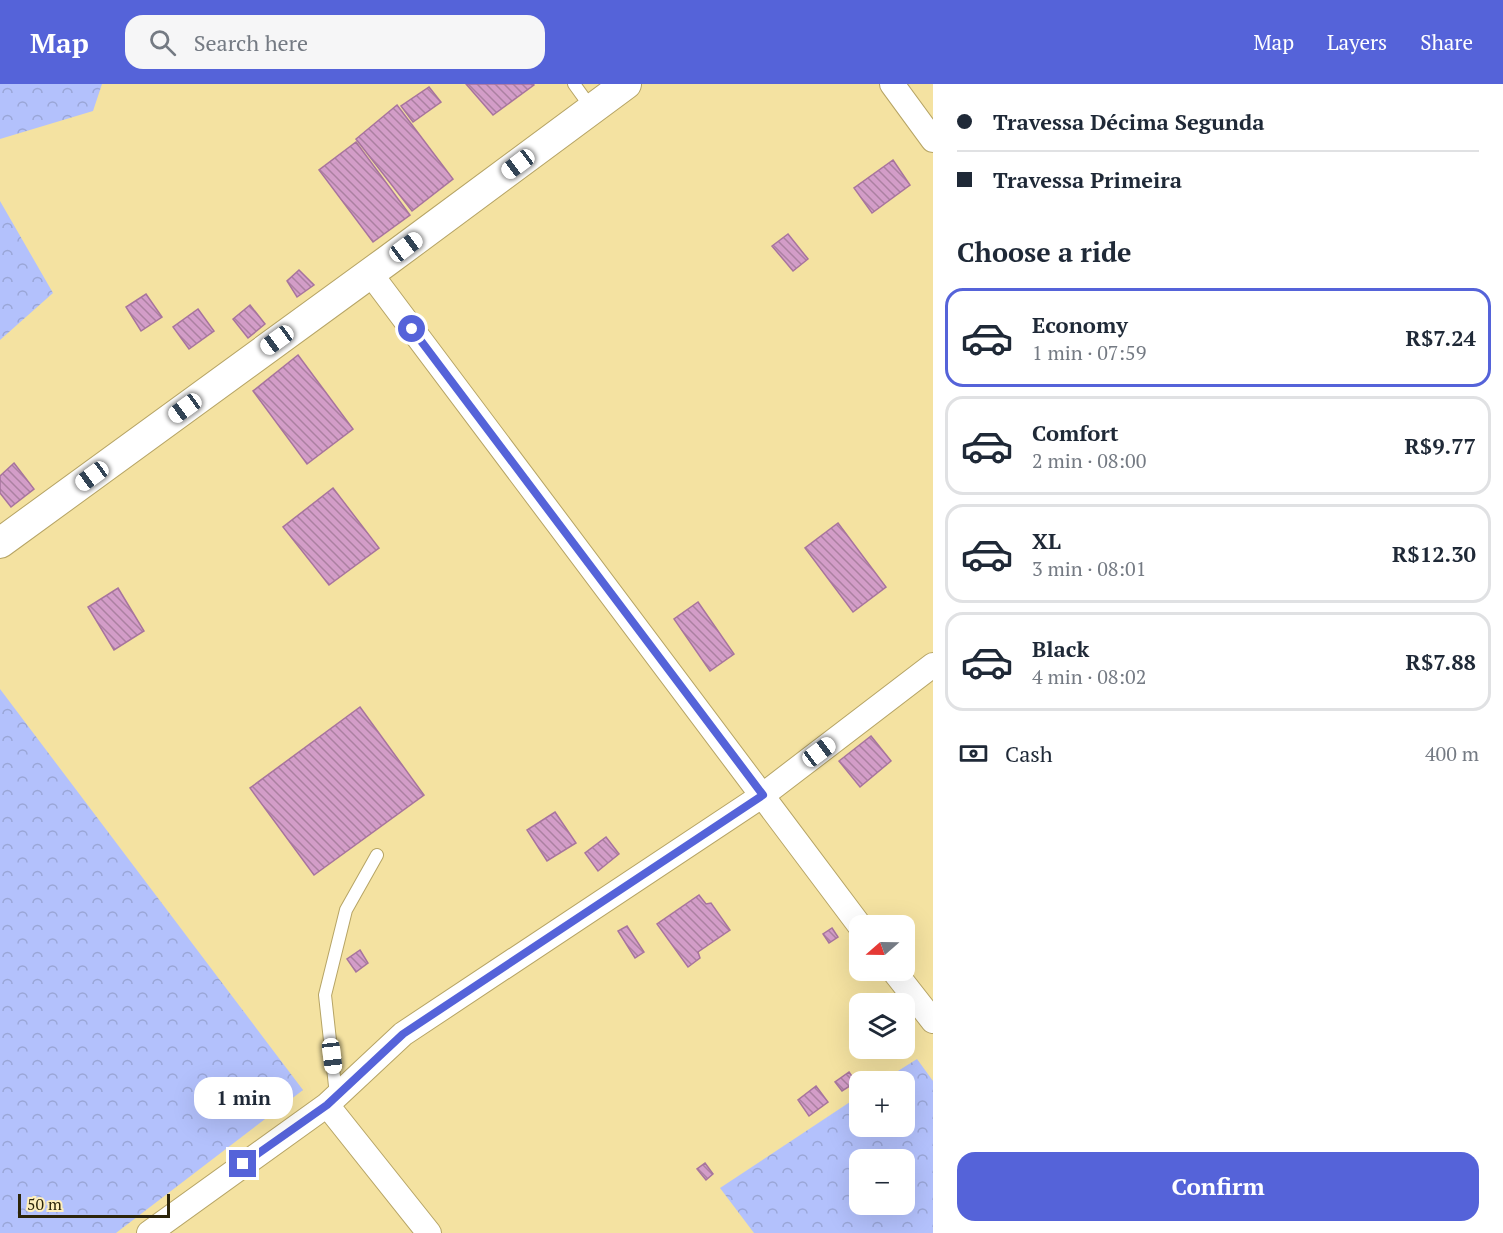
<!DOCTYPE html>
<html lang="en">
<head>
<meta charset="utf-8">
<style>
  :root { --surface:#fff; --page:#f6f6f7; --text:#1f2937; --muted:#747a83; --line:#e0e1e3; --accent:#5563d9 }
  body { margin:0; font-family:"PT Serif",serif; background:var(--page); color:var(--text); height:100vh; display:flex; flex-direction:column; font-size:22px; white-space:nowrap }
  * { box-sizing:border-box; margin:0 }
  p { font-size:20px; color:var(--muted) }
  .icon { flex:none; width:33px; height:33px; fill:none; stroke:currentColor; stroke-width:2; stroke-linecap:round; stroke-linejoin:round }
  .map { position:relative; flex:1; overflow:hidden }
  .details { display:flex; flex-direction:column; background:var(--surface); width:570px }
  .details>* { flex:none }
  .banner { display:grid; align-content:center; height:132px; padding:0 24px; background:var(--surface) }
  .needle { width:39px; rotate:250deg }
  .tools { position:absolute; left:849px; top:831px; display:grid; gap:12px }
  .tools a { display:grid; place-items:center; width:66px; height:66px; border-radius:12px; background:var(--surface); box-shadow:0 6px 24px #0002; font-size:30px }
  .scale { position:absolute; left:18px; bottom:15px; width:152px; box-sizing:border-box; padding-left:6px; border:3px solid #2c250a; border-top:0; font-size:16px; line-height:21px; white-space:nowrap; color:#2c250a; -webkit-text-stroke:4px #feefbc; paint-order:stroke }
  .end { position:absolute; width:27px; height:27px; margin:-14px; border:8px solid #5563d9; background:#fff; box-shadow:0 0 0 3px #fff }
  .from { border-radius:50% }
  .bubble { position:absolute; height:42px; border-radius:18px; background:var(--surface); box-shadow:0 6px 24px #0002; font-size:20px; font-weight:800; line-height:42px; text-align:center }
  .car { position:absolute; width:18px; height:36px; margin:-18px -9px; border-radius:8px; box-shadow:0 0 4px 2px #0007; background:linear-gradient(#fff 24%,#345 0 40%,#fff 0 76%,#345 0 86%,#fff 0) }
  .banner b { display:flex; align-items:center; gap:21px; height:57px; font-size:22px }
  .banner b+b { border-top:2px solid var(--line) }
  .banner i { width:15px; height:15px; background:var(--text) }
  ul { padding:0; list-style:none }
  li { display:flex; align-items:center; gap:18px; height:99px; margin:0 12px 9px; padding:0 12px; border:3px solid var(--line); border-radius:18px }
  li div { flex:1 }
  li b { display:block; font-size:22px }
  li em { font-style:normal; font-weight:800 }
  li.selected { border-color:var(--accent) }
  li>.icon { width:54px; height:54px; stroke-width:1.5 }
  h2 { padding:0 24px; font-size:27px; line-height:72px }
  .pay { display:flex; align-items:center; gap:15px; height:66px; padding:0 24px; font-size:22px }
  .pay p { margin-inline-start:auto }
  .cta { display:flex; gap:12px; margin-top:auto; padding:12px 24px }
  .cta a { flex:1; height:69px; border-radius:18px; background:var(--accent); color:#fff; font-size:24px; font-weight:800; line-height:69px; text-align:center }
  header { display:flex; align-items:center; gap:36px; box-sizing:border-box; height:84px; padding:0 30px; background:var(--accent); color:#fff }
  header strong { font-size:28px }
  nav { display:flex; gap:33px; margin-inline-start:auto; font-size:21px }
  .search { width:420px; height:54px; background:var(--page); display:flex; align-items:center; gap:15px; box-sizing:border-box; padding:0 21px; border-radius:18px; color:var(--muted); font-size:22px }
  main { display:flex; flex:1; min-height:0 }
  .map>svg:first-child { display:block }
  .forest { fill:url(#forest-crowns); fill-rule:evenodd }
  .building { fill:url(#building-back-hatch); stroke:#a7749d; stroke-width:1.5 }
  .lines { fill:none; stroke-linecap:round; stroke-linejoin:round }
  .service-casing { stroke:#b6a465; stroke-width:14 }
  .minor-casing { stroke:#b6a465; stroke-width:26 }
  .tertiary-casing { stroke:#b6a465; stroke-width:32 }
  .service { stroke:#fff; stroke-width:12 }
  .minor { stroke:#fff; stroke-width:24 }
  .tertiary { stroke:#fff; stroke-width:30 }
  .route { stroke:#5563d9; stroke-width:8 }
</style>
</head>
<body>
<header>
<strong>Map</strong>
<div class="search"><svg class="icon" aria-label="search" viewBox="0 0 24 24"><circle cx="10" cy="10" r="6"/><path d="M15 15l6 6"/></svg>Search here</div>
<nav><a>Map</a><a>Layers</a><a>Share</a></nav>
</header>
<main>
<div class="map">
<svg width="933" height="1149" viewBox="0 0 933 1149">
  <defs>
    <pattern id="forest-crowns" width="20" height="18" patternUnits="userSpaceOnUse" patternTransform="scale(1.5)"><rect width="20" height="18" fill="#b3c1fc"/><path d="M2 6a3 3 0 1 1 6 0M12 15a3 3 0 1 1 6 0" fill="none" stroke="#9aa6d7"/></pattern>
    <pattern id="building-back-hatch" width="6" height="6" patternUnits="userSpaceOnUse" patternTransform="scale(1.5)"><rect width="6" height="6" fill="#d39dc8"/><path d="M-1 5l2 2M0 0l6 6M5-1l2 2" fill="none" stroke="#ab80a1"/></pattern>
  </defs>
  <rect width="100%" height="100%" fill="#f4e2a1"/>
  <path class="forest" d="M0 0H102L93 27 0 55Z
    M0 117 53 209 0 256Z
    M0 605 303 1006 116 1149H0Z
    M917 975 933 997V1149H754L720 1104 859 1012 860 1042H904V998L882 997ZM860 1076H904V1120H860Z"/>
  <path class="building" d="M466 0H533L534 1 493 31Z
    M429 3 441 18 413 38 401 22Z
    M397 21 453 95 412 127 356 55Z
    M356 58 410 131 373 158 319 86Z
    M893 76 910 101 872 129 854 104Z
    M788 150 808 175 793 187 772 162Z
    M299 186 314 201 297 213 287 197Z
    M146 210 162 233 141 247 126 223Z
    M250 221 265 240 248 254 233 235Z
    M198 225 214 247 189 265 173 243Z
    M298 271 353 345 307 380 253 307Z
    M14 379 34 405 11 423 0 409V392Z
    M333 404 379 464 329 501 283 443Z
    M838 439 886 503 853 528 805 464Z
    M118 504 144 547 114 566 88 523Z
    M698 518 734 570 710 587 674 535Z
    M360 623 424 711 314 791 250 704Z
    M871 652 891 677 860 703 839 677Z
    M555 728 576 759 547 777 527 746Z
    M606 753 619 770 598 787 585 769Z
    M699 811 706 820 711 819 730 846 698 868 700 874 688 883 657 840Z
    M627 842 644 868 635 874 618 847Z
    M832 844 838 853 829 859 823 850Z
    M360 866 368 879 356 888 347 875Z
    M849 988 856 998 842 1007 835 998Z
    M816 1002 828 1018 809 1032 798 1016Z
    M705 1079 713 1090 706 1096 697 1085Z"/>
  <g class="lines">
    <defs>
      <path id="service" d="M574 0 592 25
        M336 1011 325 911 346 826 377 771"/>
      <path id="minor" d="M892 0 933 56
        M370 189 860 842
        M893 886 933 937
        M327 1021 429 1149
        M149 1149 327 1021 403 950 763 711 933 581"/>
      <path id="tertiary" d="M0 459 387 177 626 0"/>
    </defs>
    <use href="#service" class="service-casing"/>
    <use href="#minor" class="minor-casing"/>
    <use href="#tertiary" class="tertiary-casing"/>
    <use href="#service" class="service"/>
    <use href="#minor" class="minor"/>
    <use href="#tertiary" class="tertiary"/>
  </g>
  <g class="lines">
    <path class="route" d="M243 1080 327 1021 403 950 763 711 412 245"/>
  </g>
</svg>
<div class="tools">
<a><svg class="needle" viewBox="-14 -14 28 28"><path d="M0-13l5 13h-10z" fill="#e53935"/><path d="M0 13l5-13h-10z" fill="#747a83"/></svg></a>
<a><svg class="icon" aria-label="layers" viewBox="0 0 24 24"><path d="M12 4l9 5-9 5-9-5zM3 14l9 5 9-5"/></svg></a>
<a>+</a>
<a>−</a>
</div>
<div class="scale">50 m</div>
<i class="end from" style="left:412px;top:245px"></i>
<i class="end" style="left:243px;top:1080px"></i>
<div class="bubble" style="left:194px;top:993px;width:99px">1 min</div>
<i class="car" style="left:518px;top:80px;rotate:233deg"></i>
<i class="car" style="left:406px;top:163px;rotate:53deg"></i>
<i class="car" style="left:277px;top:256px;rotate:234deg"></i>
<i class="car" style="left:185px;top:324px;rotate:234deg"></i>
<i class="car" style="left:92px;top:392px;rotate:234deg"></i>
<i class="car" style="left:819px;top:668px;rotate:53deg"></i>
<i class="car" style="left:332px;top:972px;rotate:173deg"></i>
</div>
<section class="details">
<div class="banner">
<b><i class="from"></i>Travessa Décima Segunda</b>
<b><i></i>Travessa Primeira</b>
</div>
<h2>Choose a ride</h2>
<ul>
<li class="selected"><svg class="icon" aria-label="car" viewBox="0 0 24 24"><path d="M5 17H2v-5l4-1 3-4h7l3 4 3 1v5h-3M9 17h6M6 11h13"/><circle cx="7" cy="17" r="2"/><circle cx="17" cy="17" r="2"/></svg><div><b>Economy</b><p>1 min · 07:59</p></div><em>R$7.24</em></li>
<li><svg class="icon" aria-label="car" viewBox="0 0 24 24"><path d="M5 17H2v-5l4-1 3-4h7l3 4 3 1v5h-3M9 17h6M6 11h13"/><circle cx="7" cy="17" r="2"/><circle cx="17" cy="17" r="2"/></svg><div><b>Comfort</b><p>2 min · 08:00</p></div><em>R$9.77</em></li>
<li><svg class="icon" aria-label="car" viewBox="0 0 24 24"><path d="M5 17H2v-5l4-1 3-4h7l3 4 3 1v5h-3M9 17h6M6 11h13"/><circle cx="7" cy="17" r="2"/><circle cx="17" cy="17" r="2"/></svg><div><b>XL</b><p>3 min · 08:01</p></div><em>R$12.30</em></li>
<li><svg class="icon" aria-label="car" viewBox="0 0 24 24"><path d="M5 17H2v-5l4-1 3-4h7l3 4 3 1v5h-3M9 17h6M6 11h13"/><circle cx="7" cy="17" r="2"/><circle cx="17" cy="17" r="2"/></svg><div><b>Black</b><p>4 min · 08:02</p></div><em>R$7.88</em></li>
</ul>
<div class="pay"><svg class="icon" aria-label="cash" viewBox="0 0 24 24"><path d="M3 7h18v10H3z"/><circle cx="12" cy="12" r="2"/></svg>Cash<p>400 m</p></div>
<div class="cta"><a>Confirm</a></div>
</section>
</main>
</body>
</html>
